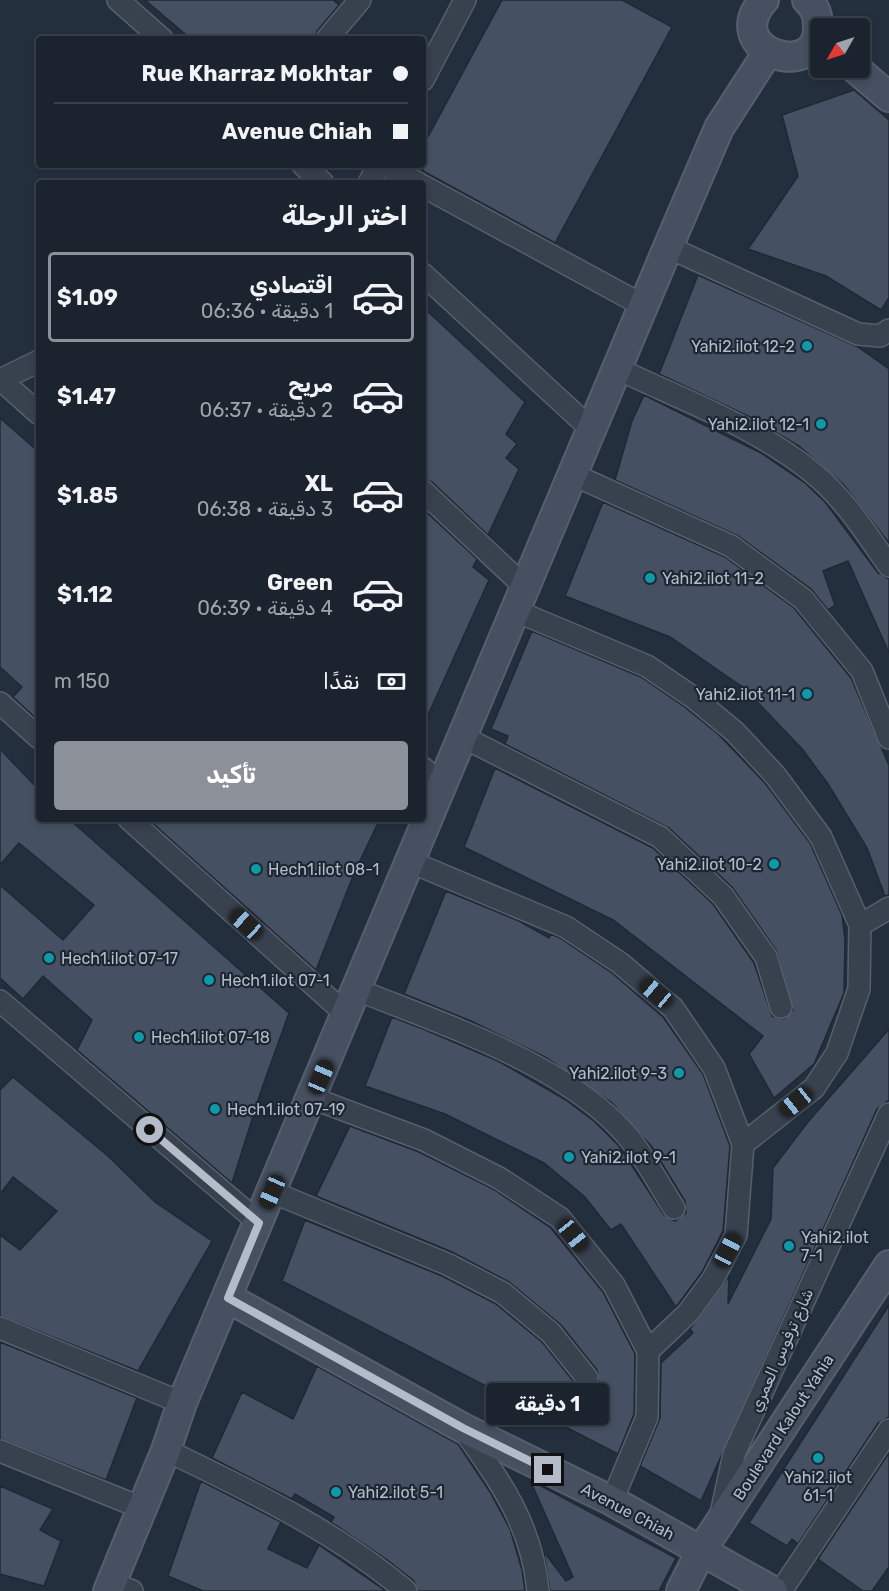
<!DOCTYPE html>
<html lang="ar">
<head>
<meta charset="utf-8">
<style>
  :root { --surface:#1b232e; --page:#282f3a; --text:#f1f3f6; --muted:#a0a4aa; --line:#39404a; --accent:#8c9099 }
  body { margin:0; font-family:Rubik,Vazirmatn,sans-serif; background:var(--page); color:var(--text); direction:rtl; height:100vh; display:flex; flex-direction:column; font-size:22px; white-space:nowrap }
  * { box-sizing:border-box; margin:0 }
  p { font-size:20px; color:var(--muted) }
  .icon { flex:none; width:33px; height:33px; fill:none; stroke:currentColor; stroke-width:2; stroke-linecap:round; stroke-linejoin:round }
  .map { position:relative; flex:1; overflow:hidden; direction:ltr }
  .panel { position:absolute; left:36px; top:180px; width:390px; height:642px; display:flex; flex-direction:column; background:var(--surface); border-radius:6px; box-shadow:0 3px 9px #0003,0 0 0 2px var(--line); direction:rtl }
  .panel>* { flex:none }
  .banner { position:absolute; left:36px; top:36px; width:390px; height:132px; border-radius:6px; box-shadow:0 3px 9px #0003,0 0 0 2px var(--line); direction:rtl; display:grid; align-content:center; height:132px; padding:0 18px; background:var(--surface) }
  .needle { width:39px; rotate:231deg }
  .fabs { position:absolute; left:810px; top:18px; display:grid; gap:12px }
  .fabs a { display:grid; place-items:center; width:60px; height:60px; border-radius:6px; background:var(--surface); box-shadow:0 3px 9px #0003,0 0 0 2px var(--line); font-size:30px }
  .end { position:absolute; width:27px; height:27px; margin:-14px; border:8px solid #b4bcc9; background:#111; box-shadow:0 0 0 3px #111 }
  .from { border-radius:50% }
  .bubble { position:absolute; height:42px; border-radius:6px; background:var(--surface); box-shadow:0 3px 9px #0003,0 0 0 2px var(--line); font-size:20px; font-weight:700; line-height:42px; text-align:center; direction:rtl }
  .car { position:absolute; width:18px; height:36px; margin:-18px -9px; border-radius:8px; box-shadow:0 0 4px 2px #0007; background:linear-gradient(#222 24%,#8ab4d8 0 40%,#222 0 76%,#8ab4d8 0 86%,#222 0) }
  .banner b { display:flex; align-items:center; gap:21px; height:57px; font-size:22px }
  .banner b+b { border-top:2px solid var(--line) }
  .banner i { width:15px; height:15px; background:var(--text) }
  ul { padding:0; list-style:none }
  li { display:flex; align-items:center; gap:18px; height:90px; margin:0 12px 9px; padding:0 6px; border:3px solid transparent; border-radius:6px }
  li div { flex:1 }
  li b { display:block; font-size:22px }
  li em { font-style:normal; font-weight:700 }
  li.selected { border-color:var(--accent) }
  li>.icon { width:54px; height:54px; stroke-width:1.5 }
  h2 { padding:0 18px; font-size:27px; line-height:72px }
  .pay { display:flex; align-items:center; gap:15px; height:66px; padding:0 18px; font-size:22px }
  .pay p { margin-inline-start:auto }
  .button { display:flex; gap:12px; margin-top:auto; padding:12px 18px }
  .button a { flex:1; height:69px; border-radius:6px; background:var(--accent); color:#fff; font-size:24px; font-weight:700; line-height:69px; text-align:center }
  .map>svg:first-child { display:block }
  .building { fill:#455162; stroke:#1f2835; stroke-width:1.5 }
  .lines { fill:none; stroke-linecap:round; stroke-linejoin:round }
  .street-casing { stroke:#565f6c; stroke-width:24 }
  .secondary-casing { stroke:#565f6c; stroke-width:32 }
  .street { stroke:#38414e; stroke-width:21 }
  .secondary { stroke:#465061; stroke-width:28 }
  .route { stroke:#b4bcc9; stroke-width:8 }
  .culture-dot { fill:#0f9aa8; stroke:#1d2633; stroke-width:2 }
  .labels { text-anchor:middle; stroke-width:4.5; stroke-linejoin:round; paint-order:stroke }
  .poi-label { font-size:16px; fill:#b4bcc9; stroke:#1d2633; text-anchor:start }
  .street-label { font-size:16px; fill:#b4bcc9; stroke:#1d2633 }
</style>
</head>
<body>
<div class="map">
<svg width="889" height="1591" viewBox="0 0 889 1591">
  <rect width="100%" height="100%" fill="#242f3e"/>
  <path class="building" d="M145 0H333L339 5 317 31 315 39H191Z
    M502 0H622L672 27 555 243 423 171V146Z
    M854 90 889 120V298L881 310 826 276 748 249 798 176 782 115Z
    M698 275 858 347 889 369V543L844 485 799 446 750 417 659 374Z
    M423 307 525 402 506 434 517 444 506 458 519 469 488 535 432 482 423 479Z
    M644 395 761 453 805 483 825 502 878 573 889 579V653L848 561 823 571 835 605 828 610 811 589 738 536 615 480 632 421Z
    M0 418 39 452V721L13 697 22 687 0 667Z
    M603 502 725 557 794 608 851 678 889 765V895L885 896 867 848 828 784 803 750 744 688 670 637 565 596Z
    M423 509 477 559 473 567 489 580 423 726Z
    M532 631 641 677 686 708 718 734 765 783 810 843 842 915 845 940 844 993 814 1064 774 1098 749 1054 763 1036 613 920 464 847 495 768 653 848 713 904 754 963 772 1016 784 1019 793 1010 776 950 732 887 669 828 505 744 508 736 491 729Z
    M0 749 39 790V819H69L289 1013 261 1091 232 1183 77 1050 92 1020 43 976 23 999 0 978V885L63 940 94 905 19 843 0 865Z
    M148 819H380L355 871 316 970Z
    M446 891 519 921 549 938 551 934 560 938 612 973 663 1017 703 1074 730 1146 723 1231 702 1272 676 1307 621 1224 611 1230 584 1196 544 1163 445 1114 365 1086 392 1017 423 1029 498 1061 566 1100 595 1122 619 1146 664 1215 675 1221 686 1213 685 1201 652 1147 611 1102 545 1057 471 1021 404 994Z
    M889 1029V1100L877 1109 701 1501 640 1466 660 1418 661 1363 693 1333 690 1329 729 1276 728 1304 771 1219 773 1168 807 1123Z
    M13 1077 108 1156 155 1202 212 1241 138 1371 0 1316V1235L20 1250 57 1211 13 1177 0 1194V1090Z
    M350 1126 419 1152 493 1189 551 1228 603 1292 635 1354 634 1414 618 1454 282 1281 305 1220 442 1276 496 1304 542 1342 577 1386 588 1391 599 1383 597 1370 561 1325 509 1282 452 1252 316 1196Z
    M889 1305V1417L878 1423 798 1544 792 1539 787 1546 749 1523Z
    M0 1342 137 1398 106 1480 0 1439Z
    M317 1366 458 1444 490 1492 510 1529 522 1570 525 1591H418L414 1581 386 1559 331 1522 334 1517 295 1494 292 1499 212 1458 242 1392 293 1419Z
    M889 1453V1567L872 1591H863L818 1559Z
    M530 1480 676 1558 659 1591H550L544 1552 566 1581 573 1577Z
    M201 1481 281 1522 268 1549 307 1568 319 1545 386 1591H203L168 1576Z
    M0 1486 53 1509 40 1530 61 1541 44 1586 0 1574Z"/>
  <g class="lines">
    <defs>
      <path id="street" d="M118 0 162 39
        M327 39 360 0
        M423 80 465 0
        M303 165 323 183
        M384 165 418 183
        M369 183 378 165
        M423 186 644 306
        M668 247 858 334 880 336 889 330
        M423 274 592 430
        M618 369C683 400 757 427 813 473 843 497 867 534 889 566
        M0 379 39 414
        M0 380 39 361
        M574 475 731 546 803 599 862 671 889 738
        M423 491 526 588
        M516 611 647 666 694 698 735 732 775 775 821 837 860 925 859 989 837 1053 814 1088 743 1144
        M0 703 39 738
        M463 737 660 837 723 896 766 957 781 1007
        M423 768 442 786
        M129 819 347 1015
        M411 862 566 927 620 963 673 1008 714 1068 743 1144 736 1235 713 1279 688 1313 648 1351
        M860 925 889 908
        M358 990C444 1025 569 1065 629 1138 646 1159 659 1185 674 1208
        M0 1001 259 1223
        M312 1098 424 1140 499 1178 560 1218 614 1285 648 1351 647 1417 612 1501
        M272 1192 447 1264 503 1293 551 1333 587 1378
        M0 1328 182 1403
        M463 1429C500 1481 532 1525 538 1591
        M166 1450C250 1491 334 1530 406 1591
        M0 1451 142 1508
        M721 1514 734 1454 889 1114
        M112 1583 132 1591
        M781 1591 889 1430"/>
      <path id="secondary" d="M764 0C719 51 817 82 818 29 818 17 817 9 807 0
        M855 68 889 97
        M228 1298 463 1428 612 1501 773 1591
        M108 1591 166 1450 182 1403 668 247 719 128 768 52
        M681 1591 701 1551 889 1265"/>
    </defs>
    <use href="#street" class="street-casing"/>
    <use href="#secondary" class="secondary-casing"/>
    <use href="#street" class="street"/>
    <use href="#secondary" class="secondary"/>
  </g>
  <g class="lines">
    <path class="route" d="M150 1130 259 1223 228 1298 463 1428 548 1470"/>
  </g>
  <g class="culture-dot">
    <circle cx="807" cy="346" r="6"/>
    <circle cx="821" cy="424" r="6"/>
    <circle cx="650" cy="578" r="6"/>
    <circle cx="807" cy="694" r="6"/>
    <circle cx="774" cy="864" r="6"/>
    <circle cx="256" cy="869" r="6"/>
    <circle cx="49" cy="958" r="6"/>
    <circle cx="209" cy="980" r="6"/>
    <circle cx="139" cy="1037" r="6"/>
    <circle cx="679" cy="1073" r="6"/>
    <circle cx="215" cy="1109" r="6"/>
    <circle cx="569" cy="1157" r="6"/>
    <circle cx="789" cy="1246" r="6"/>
    <circle cx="818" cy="1458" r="6"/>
    <circle cx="336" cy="1492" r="6"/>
  </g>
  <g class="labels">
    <g class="poi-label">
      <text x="795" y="352" text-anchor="end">Yahi2.ilot 12-2</text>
      <text x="809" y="430" text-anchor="end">Yahi2.ilot 12-1</text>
      <text x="662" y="584">Yahi2.ilot 11-2</text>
      <text x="795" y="700" text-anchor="end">Yahi2.ilot 11-1</text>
      <text x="762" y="870" text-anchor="end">Yahi2.ilot 10-2</text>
      <text x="268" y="875">Hech1.ilot 08-1</text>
      <text x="61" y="964">Hech1.ilot 07-17</text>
      <text x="221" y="986">Hech1.ilot 07-1</text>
      <text x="151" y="1043">Hech1.ilot 07-18</text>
      <text x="667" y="1079" text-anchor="end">Yahi2.ilot 9-3</text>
      <text x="227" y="1115">Hech1.ilot 07-19</text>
      <text x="581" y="1163">Yahi2.ilot 9-1</text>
      <text x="801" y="1243">Yahi2.ilot<tspan x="801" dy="18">7-1</tspan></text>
      <text x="818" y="1483" text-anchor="middle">Yahi2.ilot<tspan x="818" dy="18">61-1</tspan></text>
      <text x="348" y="1498">Yahi2.ilot 5-1</text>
    </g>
    <g class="street-label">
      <text transform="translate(781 1350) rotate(-66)" y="6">شارع ترفوس العمري</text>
      <text transform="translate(783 1427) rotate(-57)" y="6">Boulevard Kalout Yahia</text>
      <text transform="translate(628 1511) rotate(28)" y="6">Avenue Chiah</text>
    </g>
  </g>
</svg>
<div class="fabs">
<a><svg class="needle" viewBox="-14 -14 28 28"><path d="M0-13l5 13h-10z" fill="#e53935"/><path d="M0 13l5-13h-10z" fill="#a0a4aa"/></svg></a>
</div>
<i class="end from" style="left:150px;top:1130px"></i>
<i class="end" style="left:548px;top:1470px"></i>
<div class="bubble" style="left:486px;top:1383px;width:123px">1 دقيقة</div>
<i class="car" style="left:246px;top:924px;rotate:312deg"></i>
<i class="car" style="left:656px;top:993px;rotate:310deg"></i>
<i class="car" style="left:321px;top:1077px;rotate:23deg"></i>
<i class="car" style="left:796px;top:1102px;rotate:231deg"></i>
<i class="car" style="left:272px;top:1192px;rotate:204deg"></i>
<i class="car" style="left:573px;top:1235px;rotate:141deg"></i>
<i class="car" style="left:728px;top:1250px;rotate:28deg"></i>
<div class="banner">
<b><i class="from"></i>Rue Kharraz Mokhtar</b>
<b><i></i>Avenue Chiah</b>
</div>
<section class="panel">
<h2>اختر الرحلة</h2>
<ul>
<li class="selected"><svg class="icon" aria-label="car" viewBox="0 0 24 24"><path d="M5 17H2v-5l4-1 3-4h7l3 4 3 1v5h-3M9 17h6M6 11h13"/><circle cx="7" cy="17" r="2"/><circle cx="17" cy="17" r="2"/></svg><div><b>اقتصادي</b><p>1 دقيقة · 06:36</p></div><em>$1.09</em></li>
<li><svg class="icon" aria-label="car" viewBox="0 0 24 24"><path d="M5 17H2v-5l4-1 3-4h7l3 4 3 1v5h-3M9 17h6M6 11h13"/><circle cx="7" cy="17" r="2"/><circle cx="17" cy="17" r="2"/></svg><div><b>مريح</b><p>2 دقيقة · 06:37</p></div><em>$1.47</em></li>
<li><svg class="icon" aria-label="car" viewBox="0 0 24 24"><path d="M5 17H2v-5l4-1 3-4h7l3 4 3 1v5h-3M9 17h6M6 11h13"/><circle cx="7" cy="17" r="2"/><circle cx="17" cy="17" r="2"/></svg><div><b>XL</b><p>3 دقيقة · 06:38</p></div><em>$1.85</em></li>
<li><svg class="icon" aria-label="car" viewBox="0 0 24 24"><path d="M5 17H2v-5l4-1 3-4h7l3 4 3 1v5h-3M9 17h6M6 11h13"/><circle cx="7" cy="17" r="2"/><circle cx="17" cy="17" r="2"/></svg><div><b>Green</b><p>4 دقيقة · 06:39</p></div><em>$1.12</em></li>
</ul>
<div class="pay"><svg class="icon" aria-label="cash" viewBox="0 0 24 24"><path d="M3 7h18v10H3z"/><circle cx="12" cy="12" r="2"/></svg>نقدًا<p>150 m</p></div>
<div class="button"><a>تأكيد</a></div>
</section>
</div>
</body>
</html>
